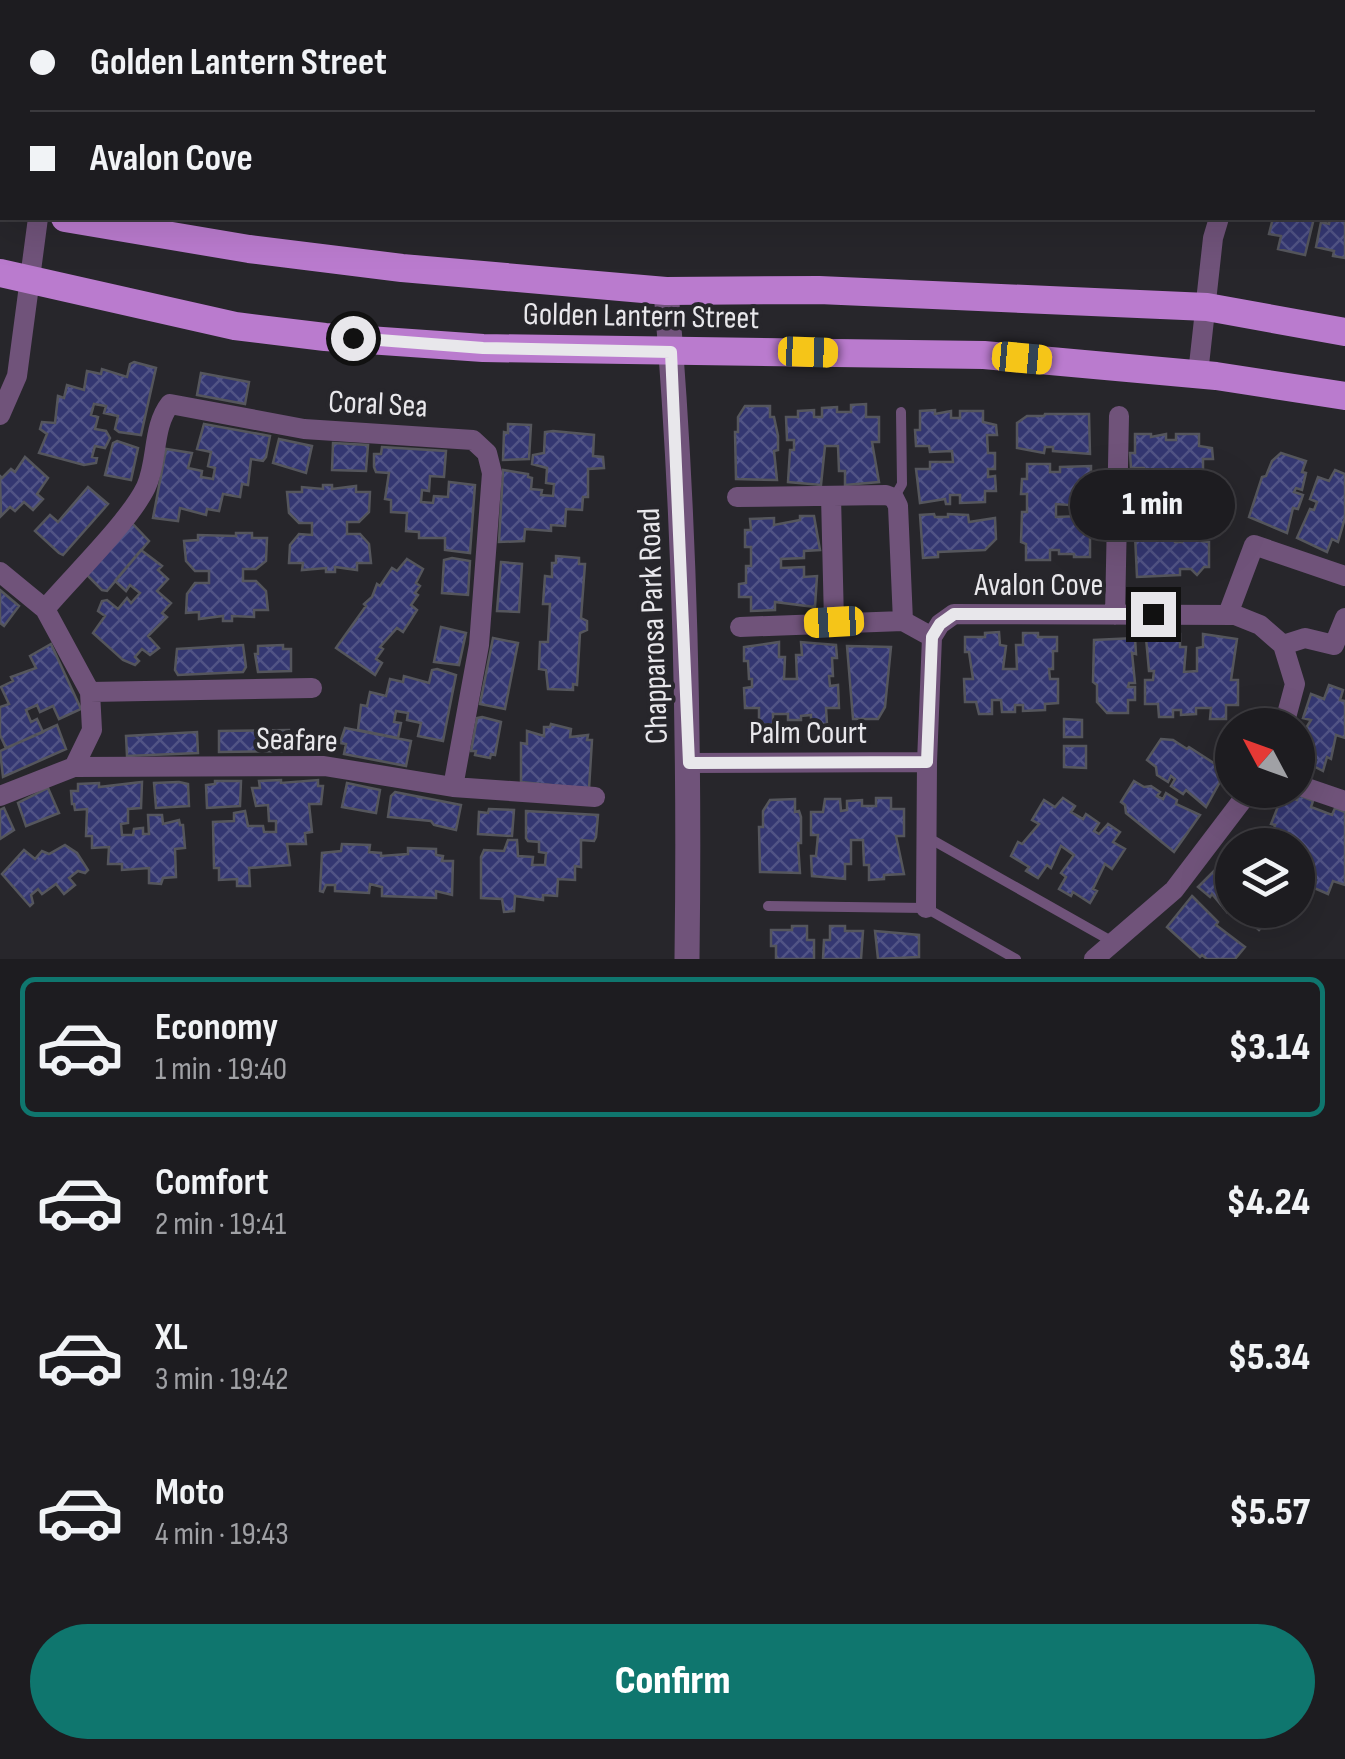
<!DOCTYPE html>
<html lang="en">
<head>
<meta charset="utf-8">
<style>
  :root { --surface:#1d1c20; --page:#2a292d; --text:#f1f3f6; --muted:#a0a1a5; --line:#3b3a3e; --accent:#0f766e }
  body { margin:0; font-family:"Sofia Sans Condensed",sans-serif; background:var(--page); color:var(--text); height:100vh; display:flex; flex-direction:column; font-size:38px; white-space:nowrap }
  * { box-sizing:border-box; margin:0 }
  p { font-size:32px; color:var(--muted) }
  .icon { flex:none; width:55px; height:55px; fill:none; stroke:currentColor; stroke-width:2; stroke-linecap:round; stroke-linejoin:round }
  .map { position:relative; height:959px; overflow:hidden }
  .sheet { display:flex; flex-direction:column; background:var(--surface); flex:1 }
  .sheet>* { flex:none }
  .top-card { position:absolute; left:0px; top:0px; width:1345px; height:220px; box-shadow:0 10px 40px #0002,0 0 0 2px var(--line); display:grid; align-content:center; height:220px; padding:0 30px; background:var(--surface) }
  .needle { width:65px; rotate:311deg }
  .tools { position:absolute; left:1215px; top:708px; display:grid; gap:20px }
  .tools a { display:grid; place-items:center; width:100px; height:100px; border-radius:50%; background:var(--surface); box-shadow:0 10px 40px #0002,0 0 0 2px var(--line); font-size:50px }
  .end { position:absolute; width:45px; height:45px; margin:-22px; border:12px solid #e8e7eb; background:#111; box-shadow:0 0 0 5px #111 }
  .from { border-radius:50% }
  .bubble { position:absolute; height:70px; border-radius:35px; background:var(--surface); box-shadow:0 10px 40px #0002,0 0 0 2px var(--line); font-size:32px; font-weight:800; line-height:70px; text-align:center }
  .car { position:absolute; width:30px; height:60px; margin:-30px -15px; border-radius:12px; box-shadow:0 0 8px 2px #0007; background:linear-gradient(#f5c518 24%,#345 0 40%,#f5c518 0 76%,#345 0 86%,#f5c518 0) }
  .top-card b { display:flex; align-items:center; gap:35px; height:95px; font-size:38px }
  .top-card b+b { border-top:2px solid var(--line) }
  .top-card i { width:25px; height:25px; background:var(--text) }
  ul { padding:18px 0 0; list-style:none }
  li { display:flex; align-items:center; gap:30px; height:140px; margin:0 20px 15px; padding:0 10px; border:5px solid transparent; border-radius:15px }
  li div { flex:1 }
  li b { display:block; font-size:38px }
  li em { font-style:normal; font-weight:800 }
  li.selected { border-color:var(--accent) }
  li>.icon { width:90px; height:90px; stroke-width:1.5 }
  .action { display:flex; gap:20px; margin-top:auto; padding:20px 30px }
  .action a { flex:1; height:115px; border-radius:60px; background:var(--accent); color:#fff; font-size:40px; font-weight:800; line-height:115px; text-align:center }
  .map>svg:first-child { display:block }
  .building { fill:url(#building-cross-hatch); stroke:#55565c; stroke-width:2.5 }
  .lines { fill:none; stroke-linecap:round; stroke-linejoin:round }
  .service { stroke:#70537a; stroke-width:10 }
  .minor { stroke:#70537a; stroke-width:20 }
  .tertiary { stroke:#70537a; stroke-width:25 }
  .primary { stroke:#ba7bce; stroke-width:28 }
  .route { stroke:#e8e7eb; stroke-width:12 }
  .labels { text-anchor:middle; stroke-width:8; stroke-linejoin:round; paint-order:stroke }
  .street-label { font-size:32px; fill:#e8e7eb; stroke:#27262b }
</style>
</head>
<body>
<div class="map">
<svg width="1345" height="959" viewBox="0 0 1345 959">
  <defs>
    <pattern id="building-cross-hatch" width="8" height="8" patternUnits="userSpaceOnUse" patternTransform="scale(2.5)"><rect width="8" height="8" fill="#343771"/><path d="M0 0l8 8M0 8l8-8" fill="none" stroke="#515485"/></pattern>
  </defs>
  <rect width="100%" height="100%" fill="#27262b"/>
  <path class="building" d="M1342 191H1345V258L1333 256 1334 251 1316 247 1321 222 1329 224 1330 218H1342Z
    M1273 218H1314L1305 255 1278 249 1281 236 1269 234Z
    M134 362 156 368 141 435 119 432 115 429 118 416 104 413 106 406 94 404 91 415 98 417 95 429 106 431 110 438 105 448 95 446 92 457 97 458 96 463 84 465 39 453 47 434 40 429 42 422 55 423 58 396 64 398 67 385 84 390 87 371 101 374 102 369 127 377 130 364Z
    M201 373 249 382 245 404 197 395Z
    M866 404V417H879V442H872L879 482 845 485V471H839L838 446H825L821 485 788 482 790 450H794V440H787L786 417H798V411L814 410V417H822V408L837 407V412H851V405Z
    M745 406H770V417H774L778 436V450L774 451 777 480 736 479 735 432H738V417Z
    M935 410V414L951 411V418H960V411H983V422L996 425 997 435H987L988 453H995V469H988V477L995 476 996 491H985V502L960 503V495H950V504H946L945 499 920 503 916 469H930V462H953L952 451 930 452 929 446H916L915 430H920V411Z
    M1045 414H1089L1090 454 1053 451V447H1045L1044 453 1017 448V423L1027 416H1044Z
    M204 424 270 436 266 457 263 461 251 459 248 485 242 484 240 497 223 494 219 511 207 509 206 515 180 508 178 521 153 518 166 449 192 453 188 468 202 471 201 477 213 479 215 468 208 466 211 452 197 449Z
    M508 424 531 425 529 459 503 460 504 432 508 433Z
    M553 431 594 435 593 456 603 457 604 468 588 469V497H583L582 510 566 509 565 526 551 525V531L525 529 524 541 499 542 503 470 528 474V477L532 478 531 489 542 490 541 495 553 496 554 484 546 483 547 468 532 464 533 455 544 453 545 432Z
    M1135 434H1151V437L1166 434V440H1176V434H1199V446L1212 448 1213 459H1203V475H1209V489H1199V497L1204 496V513H1198V527L1160 526V522L1135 526 1130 491 1144 490V485H1169V473H1144V468H1131L1130 453H1135Z
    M279 439 312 446 306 473 273 463Z
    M117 441 138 448 131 480 105 475 113 443Z
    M333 443 368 445 366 471 332 470Z
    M382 447 446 451 444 477 430 476 429 491 422 490 421 502 433 503 434 496 448 497 449 482 475 485 470 553 445 550V538H419V532L406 531 407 513 391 512V500L385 499 389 473 376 472 374 467V454H381Z
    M1281 453 1306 461 1302 472 1306 473 1302 490 1296 488 1294 492 1303 495 1298 509 1293 508 1287 533 1249 517 1262 477 1266 476 1272 461Z
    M25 457 48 478 37 494 43 499 33 510 24 502 15 511 10 507 1 516 0 476 2 478 11 469 15 472Z
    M1027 464H1050V472H1060V467L1091 466V486H1096L1095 499H1082V506L1056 504V517L1081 516V523H1096L1095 537H1090V557H1074V554H1059V550H1050V560H1026V544L1021 542 1022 512H1027V494H1021L1022 479H1027Z
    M1335 470 1345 474V518L1338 542 1332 539 1327 552 1297 538 1310 509 1314 510 1317 502 1310 499 1318 477 1329 481Z
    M323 485H332V489L356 486V492H370L369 512 359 522H347V534H360L369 544 371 563H357V570L335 567V572H326V568L302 570 303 563H289L290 545 299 534 312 535V523H299L289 513 287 492H302V487L323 489Z
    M88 487 108 504 63 555 59 553 35 531 50 515 58 522Z
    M934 514 935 517H948V514L968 515 969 522 995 518 996 539 985 550 938 552V557L923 558 920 515Z
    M800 516H814L820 550 804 551V558L781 559V568L804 567V577L817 576 815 607 775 602V610L751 611V597H739V584L746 583V566H751V547H745V530H751L750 519 774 518V525L800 520Z
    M131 522 149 541 107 591 102 590 87 575Z
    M236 533H252V538H267L266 561 256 569H243V581H256L266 591 268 610H254V617L232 616V621H223V616L199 619V612L186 613 187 594 195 583H209V571H195L186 561 184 541 198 540V535L236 536Z
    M1135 535H1149V539L1174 536 1175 542H1182V539L1209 542V567H1204L1197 575 1191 569H1180V575L1137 577Z
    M141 550 162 566 158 570 168 579 157 591 171 603 162 613 167 617 148 636 159 648 150 655 142 649 135 657 139 661 135 665 123 660 93 633 105 616 98 611 102 601 107 600 118 609 127 598 131 603 140 593 130 585 126 591 115 581Z
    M556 556 579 558V564H585L581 618 587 621V630L580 633 577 685 573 684V690L548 689 546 670 539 669 540 642H548L550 604H543L545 576 552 577V563H556Z
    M452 558 470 561 468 595 442 593 444 560Z
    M407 559 423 569 416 583 420 586 415 593 418 595 411 605 417 610 403 632 397 628 380 647 383 649 376 659 382 663 375 675 336 648 366 606 364 604 372 597 377 584 380 586 392 568 397 571Z
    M501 562 522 564 519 612 497 611Z
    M0 590 19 606 4 626 0 623Z
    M441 627 466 633 459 665 434 662Z
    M999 632 1000 645 1006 646 1003 669H1017L1016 645H1023V633H1038V637H1057V651H1053V669H1049L1050 679H1058V703L1045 704V710L1023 711V705H1015V712H1002L1001 700H992V714H979L976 702H965L964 679H973L969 652H965V637H985V633Z
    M1165 634H1180V647H1186L1184 672 1197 671V648L1203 647V634L1237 639 1231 680H1238V705H1226V719H1210L1211 708H1196V714L1181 715V710H1173V717H1159L1158 704H1145V680H1153L1154 671H1149L1146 638H1164Z
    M493 638 518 643 505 709 480 704Z
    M1135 638 1136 654 1132 653 1135 683H1129L1128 687H1135V700H1128V713H1107L1097 702V685L1093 682 1094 640Z
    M779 642V657H785L784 679H797L796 655H802L801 642 836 645 837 658H832L833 676H829L830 686 838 685 839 708H826L827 724H811V715L801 716V720H788V714H773V724L759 725V708H745L744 688 752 687V679H749L748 661H744V647Z
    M51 644 81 709 59 719 53 706 40 712 37 705 26 710 31 722 37 719 43 732 6 748 0 735V707L9 704 1 687 13 681 11 677 36 668 30 656Z
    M243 645 246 667 243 672 178 675 175 670 177 649Z
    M283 645V649H291V671L258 672 255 654H258V646Z
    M847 646 891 647 885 707 878 719H853Z
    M437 669 456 675 443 741 418 736 421 723 407 720 408 713 396 711 394 722 401 723 398 738 358 730 361 705 367 706 370 692 386 696 390 679 403 682 404 676 429 683 432 670Z
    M1329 685 1343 690 1340 700 1345 701V738L1336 735 1331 759 1327 757 1323 771 1298 758V741L1311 720 1303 718 1311 694 1324 699Z
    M482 717 501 722 495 755 491 754 490 758 475 755 476 751H471L477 718Z
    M1064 719 1082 720V737H1064Z
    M551 724 571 729 570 737 588 735 587 740H592L589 789 521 782V743L527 744V731L544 736V727H550Z
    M57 725 66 749 3 777 0 751Z
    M345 728 411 741 406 766 344 754 346 744 340 743Z
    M289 730V751L219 752V731Z
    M197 732 198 753 127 756 126 736Z
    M1161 739 1173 740 1187 749 1189 747 1226 771 1206 807 1186 790 1183 794 1171 786 1175 779 1171 776 1168 782 1157 775 1156 767 1147 760Z
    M1064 746H1086V768L1064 767Z
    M281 780V783L318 780V786H323L321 804H309L312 832 305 833 306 844H287L290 865 249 868 250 886H237V879L219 880V868H214L213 822 234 821V813L245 811 248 826H263L264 832H276V821H269L268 805 256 806 252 788H260L259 781Z
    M215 781H241L240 806 207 808 206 785 215 784Z
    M1134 781 1144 787 1151 786 1160 792 1157 796 1163 799 1166 793 1177 800 1176 804 1200 815 1174 852 1126 813 1125 805 1121 802Z
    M142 782 141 808 128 809V823L121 824 122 835H133L134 829 143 828V834H149L148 815H162L163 824 179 820 180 825H183L185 848 175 849 176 877 163 878 161 884 149 883V868L122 870V864H108L109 847 92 848V836H86L87 809 75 810 74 804H72L71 791H78V784L99 783V787Z
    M179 782 188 784 189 806 156 808 154 783Z
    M347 783 380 790 376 813 342 807Z
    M48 788 59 813 26 826 18 803Z
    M395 792 461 805 456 830 434 825 431 821 388 817 391 796Z
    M1279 793 1297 800 1299 795 1313 801 1311 807 1332 815 1335 808 1345 812V885L1333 881 1328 894 1300 882 1298 845H1260L1265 832 1272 835 1275 825 1271 824 1279 804 1275 803Z
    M876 798H891V809H904V836H896L904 874 884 875V879L869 880V865H864L863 840H851V864H845V879L812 876 811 856H816L818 835H811V812H823L825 799H840L841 811 847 810V801L862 800V806H876Z
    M1063 798 1075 806 1071 812 1083 819 1086 814 1099 823 1094 831 1099 834 1108 824 1120 832 1113 842 1125 849 1112 869 1105 864 1093 889 1097 891 1090 903 1073 892 1071 896 1059 889 1066 877 1061 873 1074 855 1061 846 1051 868 1047 865 1038 878 1026 871 1029 867 1011 856 1018 842 1022 844 1039 824 1032 820 1044 800 1055 807Z
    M795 799V812L799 811 801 817V843H798L800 873 760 872 759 827H763V811L770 800Z
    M4 808 14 830 0 839V810Z
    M489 809 514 810 512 836 478 834 479 812 488 813Z
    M526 811 598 815 596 837 594 841 581 840V867L575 866V880L558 879 557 896 543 895V900L515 896 514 911 504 912 502 899 481 898V857L484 850 504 851 508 840H517L518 856 533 857 532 865H545L546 853 539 852V842L528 841 526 838Z
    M342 844 370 845 369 852 381 853V856L408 854V848L436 849V855L443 856 442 861H453L452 895 436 891V898L382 896V887L370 884 369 893 335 891V885H326L323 892 320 891 322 853 341 851Z
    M65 845 77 853 88 870 85 873 78 871 69 878 75 885 64 894 56 884 42 894 38 889 31 895 33 903 30 906 2 874 24 850 35 859 42 851 49 854Z
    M1229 856 1232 859V906L1227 912 1212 894 1210 897 1198 887Z
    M1192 896 1218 922 1216 925 1245 947 1235 959H1207L1202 955 1200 957 1167 927Z
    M1237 910H1277L1259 930Z
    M792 926H807V940H814V959H776V946H771V930H792Z
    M830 926H845V931H863L861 959H823L824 940H830Z
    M875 931 919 935V957L878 959Z"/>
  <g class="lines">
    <path class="service" d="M894 498 902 484 901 412
      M927 837 1113 942
      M768 906 926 908 1016 959"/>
    <path class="minor" d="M332 0 366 2
      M78 2V0
      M398 2 409 0
      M769 2V0
      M1063 2 1064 0
      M1300 2 1302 0
      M1342 141H1345
      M1198 374 1213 238 1219 218
      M0 415 17 376 38 218
      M831 496 834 622
      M737 497 886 495 894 498 898 506 903 621
      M0 572 45 609 90 692 312 688
      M45 609C72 577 129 522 146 487 158 461 152 427 170 404L304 429 473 440 487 453 492 473 479 645 453 787
      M1228 614 1254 545 1345 576
      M1115 615 1119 416
      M740 627 903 621 932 637
      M1283 645 1295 684 1284 725
      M1283 645 1305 638 1334 645 1345 618
      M689 763 927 762
      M74 767 92 730 90 692
      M1298 785 1345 801
      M0 796 74 767 324 766 453 787 595 797
      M926 908 927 762 932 637 940 624 954 614 1235 615 1260 625 1283 645
      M1094 959 1174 890 1250 790"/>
    <path class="tertiary" d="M666 291C685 513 690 736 687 959"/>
    <path class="primary" d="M0 208H2
      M65 218 249 249 402 268 666 291 819 290 1207 307 1345 332
      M0 273 235 326 325 337 483 348 984 355 1216 376 1345 396"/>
  </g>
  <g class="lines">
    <path class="route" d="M353 338 483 348 671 352 689 763 927 762 932 637 940 624 954 614H1153"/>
  </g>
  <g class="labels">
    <g class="street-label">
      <text transform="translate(641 315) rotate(1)" y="11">Golden Lantern Street</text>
      <text transform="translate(378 403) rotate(3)" y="11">Coral Sea</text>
      <text x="1039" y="595">Avalon Cove</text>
      <text transform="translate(652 626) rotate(-92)" y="11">Chapparosa Park Road</text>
      <text x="808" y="743">Palm Court</text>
      <text transform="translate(297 739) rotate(2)" y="11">Seafare</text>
    </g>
  </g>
</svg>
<div class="tools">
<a><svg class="needle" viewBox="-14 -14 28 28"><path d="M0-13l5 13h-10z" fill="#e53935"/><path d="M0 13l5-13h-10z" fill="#a0a1a5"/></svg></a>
<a><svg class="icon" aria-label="layers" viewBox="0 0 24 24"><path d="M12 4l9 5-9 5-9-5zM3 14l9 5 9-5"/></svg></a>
</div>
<i class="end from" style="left:353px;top:338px"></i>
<i class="end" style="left:1153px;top:614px"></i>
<div class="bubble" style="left:1070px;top:470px;width:165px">1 min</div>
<i class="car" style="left:808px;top:352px;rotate:92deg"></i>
<i class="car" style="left:1022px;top:358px;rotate:95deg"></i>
<i class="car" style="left:834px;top:622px;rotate:267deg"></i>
<div class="top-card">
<b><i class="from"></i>Golden Lantern Street</b>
<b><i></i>Avalon Cove</b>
</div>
</div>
<section class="sheet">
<ul>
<li class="selected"><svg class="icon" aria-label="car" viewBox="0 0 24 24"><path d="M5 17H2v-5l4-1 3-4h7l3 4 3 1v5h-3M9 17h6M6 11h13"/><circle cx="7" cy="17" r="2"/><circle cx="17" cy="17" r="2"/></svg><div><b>Economy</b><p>1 min · 19:40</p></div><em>$3.14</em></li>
<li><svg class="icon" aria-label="car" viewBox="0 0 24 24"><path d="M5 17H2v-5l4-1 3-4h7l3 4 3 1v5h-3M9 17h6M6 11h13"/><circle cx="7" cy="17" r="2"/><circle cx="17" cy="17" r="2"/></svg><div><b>Comfort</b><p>2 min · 19:41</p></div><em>$4.24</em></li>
<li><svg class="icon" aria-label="car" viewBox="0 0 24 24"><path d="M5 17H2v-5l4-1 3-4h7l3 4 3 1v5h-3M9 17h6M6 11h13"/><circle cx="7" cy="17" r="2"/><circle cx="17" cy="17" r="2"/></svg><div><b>XL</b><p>3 min · 19:42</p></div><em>$5.34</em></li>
<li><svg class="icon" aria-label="car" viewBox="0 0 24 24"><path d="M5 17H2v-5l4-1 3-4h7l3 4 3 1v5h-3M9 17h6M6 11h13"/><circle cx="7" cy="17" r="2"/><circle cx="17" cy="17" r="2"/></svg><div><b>Moto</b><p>4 min · 19:43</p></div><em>$5.57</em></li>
</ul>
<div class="action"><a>Confirm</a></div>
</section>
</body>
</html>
